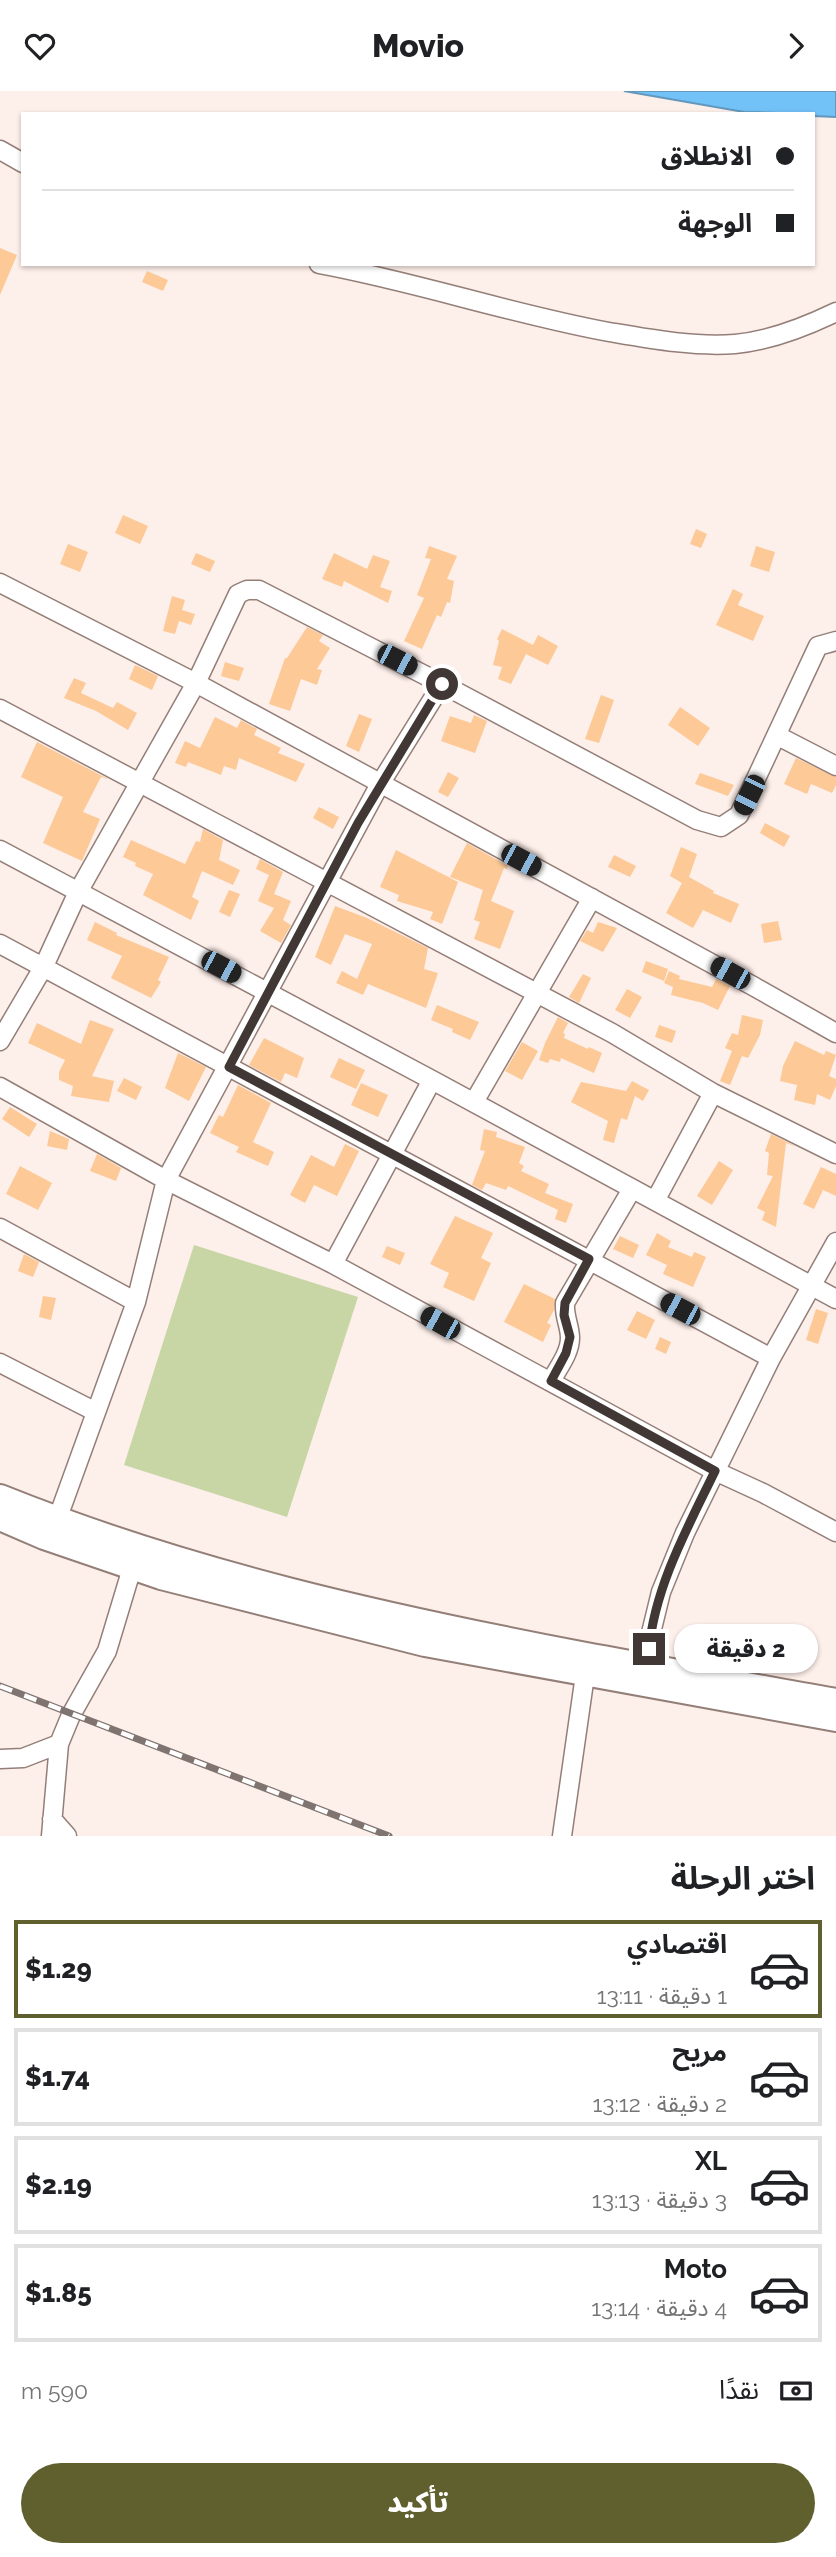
<!DOCTYPE html>
<html lang="ar">
<head>
<meta charset="utf-8">
<style>
  :root { --surface:#fff; --page:#f6f6f6; --text:#202124; --muted:#757577; --line:#e0e0e0; --accent:#5f602d }
  body { margin:0; font-family:Raleway,"Noto Sans Arabic",sans-serif; background:var(--page); color:var(--text); direction:rtl; height:100vh; display:flex; flex-direction:column; font-size:26px; white-space:nowrap }
  * { box-sizing:border-box; margin:0 }
  p { font-size:23px; color:var(--muted) }
  .icon { flex:none; width:38px; height:38px; fill:none; stroke:currentColor; stroke-width:2; stroke-linecap:round; stroke-linejoin:round }
  .map { position:relative; height:1745px; overflow:hidden; direction:ltr }
  .side { display:flex; flex-direction:column; background:var(--surface); flex:1 }
  .side>* { flex:none }
  .guide { position:absolute; left:21px; top:21px; width:794px; height:154px; border-radius:0px; box-shadow:0 2px 5px #0004; direction:rtl; display:grid; align-content:center; height:154px; padding:0 21px; background:var(--surface) }
  .end { position:absolute; width:32px; height:32px; margin:-16px; border:9px solid #413835; background:#fff; box-shadow:0 0 0 4px #fff }
  .from { border-radius:50% }
  .bubble { position:absolute; height:49px; border-radius:24px; background:var(--surface); box-shadow:0 2px 5px #0004; font-size:23px; font-weight:800; line-height:49px; text-align:center; direction:rtl }
  .car { position:absolute; width:21px; height:42px; margin:-21px -10px; border-radius:9px; box-shadow:0 0 5px 2px #0007; background:linear-gradient(#222 24%,#8ab4d8 0 40%,#222 0 76%,#8ab4d8 0 86%,#222 0) }
  .guide b { display:flex; align-items:center; gap:24px; height:66px; font-size:26px }
  .guide b+b { border-top:2px solid var(--line) }
  .guide i { width:18px; height:18px; background:var(--text) }
  ul { padding:0; list-style:none }
  li { display:flex; align-items:center; gap:21px; height:98px; margin:0 14px 10px; padding:0 7px; border:4px solid var(--line); border-radius:0px }
  li div { flex:1 }
  li b { display:block; font-size:26px }
  li em { font-style:normal; font-weight:800 }
  li.active { border-color:var(--accent) }
  li>.icon { width:63px; height:63px; stroke-width:1.5 }
  h2 { padding:0 21px; font-size:32px; line-height:84px }
  .pay { display:flex; align-items:center; gap:18px; height:77px; padding:0 21px; font-size:26px }
  .pay p { margin-inline-start:auto }
  .primary-button { display:flex; gap:14px; margin-top:auto; padding:14px 21px }
  .primary-button a { flex:1; height:80px; border-radius:42px; background:var(--accent); color:#fff; font-size:28px; font-weight:800; line-height:80px; text-align:center }
  header { display:flex; justify-content:space-between; align-items:center; height:91px; padding:0 21px; background:var(--surface); font-size:32px; font-weight:800 }
  .map>svg:first-child { display:block }
  .green { fill:#c8d5a4 }
  .water { fill:#72c1f7; stroke:#6398bd; stroke-width:2 }
  .building { fill:#fdc997 }
  .lines { fill:none; stroke-linecap:round; stroke-linejoin:round }
  .street-casing { stroke:#947f78; stroke-width:21 }
  .secondary-casing { stroke:#947f78; stroke-width:28 }
  .street { stroke:#fff; stroke-width:18 }
  .secondary { stroke:#fff; stroke-width:24 }
  .rail-casing { stroke:#7f7470; stroke-width:7 }
  .rail { stroke:#fff; stroke-width:4.5; stroke-dasharray:13; stroke-linecap:butt }
  .route { stroke:#413835; stroke-width:9 }
</style>
</head>
<body>
<header><svg class="icon" aria-label="forward" viewBox="0 0 24 24"><path d="M9 5l7 7-7 7"/></svg>Movio<svg class="icon" aria-label="heart" viewBox="0 0 24 24"><path d="M12 20l-8-8c-3-5 5-10 8-4 3-6 11-1 8 4z"/></svg></header>
<div class="map">
<svg width="836" height="1745" viewBox="0 0 836 1745">
  <rect width="100%" height="100%" fill="#fdefea"/>
  <path class="green" d="M194 1154 358 1206 287 1426 124 1374Z"/>
  <path class="water" d="M624 0H836V26L814 25V23L744 21Z"/>
  <path class="building" d="M0 157 17 164 0 204Z
    M147 180 168 189 163 200 142 191Z
    M123 424 148 435 140 453 115 442Z
    M696 438 707 443 701 457 690 453Z
    M68 453 88 461 80 481 60 473Z
    M429 455 457 465 447 488 454 490 450 512 447 511 441 526 437 524 422 558 404 550 424 507 417 504 431 468 425 467Z
    M756 455 775 461 769 481 750 475Z
    M196 462 215 470 210 481 191 473Z
    M334 462 367 478 373 464 390 470 380 496 392 500 388 512 344 490 342 496 322 488Z
    M733 498 743 503 738 514 764 525 753 550 716 534Z
    M172 505 185 509 182 519 195 523 191 534 179 530 175 543 163 540Z
    M307 536 323 544 319 550 330 557 317 578 322 579 317 594 301 588 290 620 269 613 285 567H287Z
    M502 538 533 554 538 544 558 555 548 574 526 563 511 593 498 588 502 576 493 574 499 550 497 548Z
    M225 571 244 577 239 590 221 585Z
    M135 574 158 585 152 599 129 588Z
    M74 587 86 592 81 602 113 617 117 611 137 622 128 639 96 620 64 607Z
    M601 604 614 609 599 652 585 648Z
    M680 616 710 637 698 655 668 634Z
    M359 623 372 628 359 661 346 655Z
    M474 624 487 630 475 662 441 650 450 625 471 632Z
    M215 626 237 637 241 629 257 638 254 644 281 657 278 662 305 673 296 691 239 667 236 679 224 675 221 684 188 671 186 676 175 672 185 650 200 657Z
    M37 651 108 688 101 686 83 721 100 728 82 770 43 752 63 706 21 686Z
    M796 667 836 686V694L832 702 811 693 807 703 784 693Z
    M448 681 459 687 448 706 438 701Z
    M700 682 723 690 734 694 728 705 695 693Z
    M319 716 339 726 333 738 313 727Z
    M765 732 790 745 784 756 760 742Z
    M203 738 223 749 219 769 240 779 233 794 202 780 192 806 199 810 191 829 143 804 153 783 135 775 136 772 123 766 131 749 185 773 196 750 200 751Z
    M467 752 508 775 507 778 504 777 491 810 514 820 500 858 474 848 480 831 474 829 483 799 450 786Z
    M681 756 697 763 689 786 714 800 713 802 739 813 731 832 703 819 693 837 666 822 682 792 670 785Z
    M396 759 458 791 442 833 430 828 433 821 397 810 399 804 380 796Z
    M614 764 636 775 630 786 608 776Z
    M260 768 283 781 274 803 291 810 283 829 291 834 281 852 260 840 274 817 258 810 269 784 256 778Z
    M229 799 240 803 230 826 219 821Z
    M335 815 367 827 428 857 424 878 438 882 426 917 368 893 363 904 336 892 342 880 357 888 372 853 345 843 331 874 315 866Z
    M778 830 782 849 764 852 761 833Z
    M95 831 117 842 116 844 169 866 158 889 161 891 151 907 111 887 122 865 87 849Z
    M598 831 617 837 603 861 580 850 587 839 593 842Z
    M646 870 668 878 664 890 642 881Z
    M669 880 680 885 679 888 712 896 716 888 730 895 718 919 703 912 671 904 673 896 664 892Z
    M583 883 591 887 579 912 569 906Z
    M627 898 642 906 630 927 615 919Z
    M437 914 479 931 470 949 452 941 453 938 431 929Z
    M742 924 763 929 760 944 748 967 742 965 730 994 720 990 732 960 725 957 732 942 738 944Z
    M558 926 568 932 563 942 565 943 564 947 588 958 589 956 602 962 594 982 561 967 560 971 550 968 548 972 539 969 545 952Z
    M90 929 114 938 92 985 114 990 109 1011 71 1005 73 995 59 989V981L65 969 28 952 37 932 81 953Z
    M659 934 676 940 672 952 655 946Z
    M264 947 304 967 297 987 285 982 281 991 249 974Z
    M795 950 824 964 826 960 836 964 829 985 836 988V995L830 1009 817 1003 815 1014 794 1009 797 994 780 990 783 975Z
    M522 951 538 960 522 989 505 980Z
    M178 962 206 976 189 1010 165 997Z
    M339 967 365 979 356 998 330 986Z
    M124 987 142 996 136 1009 117 1000Z
    M632 990 649 999 643 1010 635 1005 627 1029 621 1027 614 1052 603 1049 608 1030 571 1011 581 991 626 1000Z
    M361 992 388 1004 378 1026 351 1014Z
    M238 994 271 1012 253 1051 274 1061 268 1075 236 1061 239 1056 210 1042 219 1024 223 1026Z
    M10 1016 37 1033 29 1046 2 1028Z
    M484 1038 497 1041 496 1046 525 1056 519 1072 524 1075 521 1080 549 1093 545 1102 573 1113 566 1132 555 1128 558 1119 508 1095 506 1099 486 1092 482 1099 472 1094 485 1060 480 1059Z
    M50 1040 69 1048 67 1059 47 1055Z
    M771 1043 797 1056 786 1052 776 1136 762 1129 765 1121 757 1117 773 1085 767 1084 769 1062 765 1060Z
    M345 1053 359 1060 337 1105 314 1094 305 1112 290 1104 311 1064 334 1076Z
    M97 1063 121 1077 116 1090 90 1080Z
    M719 1070 733 1079 712 1114 697 1105Z
    M20 1075 52 1092 38 1119 6 1103Z
    M821 1076 836 1083V1105L823 1099 814 1118 803 1113Z
    M455 1125 493 1142 481 1167 491 1172 474 1210 443 1196 449 1182 430 1173Z
    M657 1142 671 1150 668 1156 692 1166 694 1161 706 1166 693 1196 663 1183 667 1174 646 1164Z
    M620 1145 639 1154 633 1167 613 1158Z
    M387 1155 405 1162 400 1174 382 1166Z
    M24 1163 39 1171 33 1186 18 1180Z
    M524 1193 555 1208 554 1219 547 1232 551 1234 543 1251 504 1231Z
    M43 1205 56 1207 51 1229 39 1226Z
    M816 1218 828 1222 818 1253 806 1249Z
    M637 1220 655 1229 646 1248 627 1239Z
    M660 1246 671 1251 666 1263 655 1258Z"/>
  <g class="lines">
    <defs>
      <path id="street" d="M0 59 23 72
        M319 173C417 191 511 223 609 241 650 248 693 256 735 253 768 250 807 235 836 221
        M0 492 196 592 753 895 836 942
        M0 618 612 942 713 1002 836 1063
        M778 645 836 675
        M0 759 432 989 836 1208
        M0 853 771 1267
        M0 950 44 875 78 801 196 592 238 503 247 499H259L442 593 697 729 721 736 739 724 818 555 836 550
        M0 996 166 1089 333 1173 715 1380 763 1402 836 1441
        M474 1011 592 807
        M655 1110 713 1002
        M0 1137 136 1211
        M333 1173 432 989
        M0 1272 96 1321
        M551 1290C558 1277 570 1262 570 1247 570 1235 564 1226 565 1212L632 1098
        M57 1429 136 1211 166 1089 380 693 442 593
        M647 1575 651 1542 661 1501 685 1442 771 1267 836 1151
        M0 1668 23 1667 59 1653
        M52 1728 67 1745
        M51 1745 59 1653 71 1624 107 1560 132 1477
        M562 1745 585 1584"/>
      <path id="secondary" d="M0 1406C189 1482 387 1526 586 1564 670 1579 753 1596 836 1610
        M0 1427 44 1446 161 1486 425 1553 836 1628"/>
    </defs>
    <use href="#street" class="street-casing"/>
    <use href="#secondary" class="secondary-casing"/>
    <use href="#street" class="street"/>
    <use href="#secondary" class="secondary"/>
    <defs>
      <path id="rail" d="M0 1595 389 1745"/>
    </defs>
    <use href="#rail" class="rail-casing"/>
    <use href="#rail" class="rail"/>
  </g>
  <g class="lines">
    <path class="route" d="M442 593 358 732 229 976 589 1168 565 1212 564 1224 570 1246 566 1262 551 1290 715 1380C688 1436 655 1495 649 1558"/>
  </g>
</svg>
<i class="end from" style="left:442px;top:593px"></i>
<i class="end" style="left:649px;top:1558px"></i>
<div class="bubble" style="left:674px;top:1533px;width:144px">2 دقيقة</div>
<i class="car" style="left:397px;top:569px;rotate:117deg"></i>
<i class="car" style="left:749px;top:704px;rotate:206deg"></i>
<i class="car" style="left:521px;top:769px;rotate:118deg"></i>
<i class="car" style="left:221px;top:876px;rotate:118deg"></i>
<i class="car" style="left:730px;top:882px;rotate:299deg"></i>
<i class="car" style="left:680px;top:1218px;rotate:298deg"></i>
<i class="car" style="left:440px;top:1232px;rotate:299deg"></i>
<div class="guide">
<b><i class="from"></i>الانطلاق</b>
<b><i></i>الوجهة</b>
</div>
</div>
<section class="side">
<h2>اختر الرحلة</h2>
<ul>
<li class="active"><svg class="icon" aria-label="car" viewBox="0 0 24 24"><path d="M5 17H2v-5l4-1 3-4h7l3 4 3 1v5h-3M9 17h6M6 11h13"/><circle cx="7" cy="17" r="2"/><circle cx="17" cy="17" r="2"/></svg><div><b>اقتصادي</b><p>1 دقيقة · 13:11</p></div><em>$1.29</em></li>
<li><svg class="icon" aria-label="car" viewBox="0 0 24 24"><path d="M5 17H2v-5l4-1 3-4h7l3 4 3 1v5h-3M9 17h6M6 11h13"/><circle cx="7" cy="17" r="2"/><circle cx="17" cy="17" r="2"/></svg><div><b>مريح</b><p>2 دقيقة · 13:12</p></div><em>$1.74</em></li>
<li><svg class="icon" aria-label="car" viewBox="0 0 24 24"><path d="M5 17H2v-5l4-1 3-4h7l3 4 3 1v5h-3M9 17h6M6 11h13"/><circle cx="7" cy="17" r="2"/><circle cx="17" cy="17" r="2"/></svg><div><b>XL</b><p>3 دقيقة · 13:13</p></div><em>$2.19</em></li>
<li><svg class="icon" aria-label="car" viewBox="0 0 24 24"><path d="M5 17H2v-5l4-1 3-4h7l3 4 3 1v5h-3M9 17h6M6 11h13"/><circle cx="7" cy="17" r="2"/><circle cx="17" cy="17" r="2"/></svg><div><b>Moto</b><p>4 دقيقة · 13:14</p></div><em>$1.85</em></li>
</ul>
<div class="pay"><svg class="icon" aria-label="cash" viewBox="0 0 24 24"><path d="M3 7h18v10H3z"/><circle cx="12" cy="12" r="2"/></svg>نقدًا<p>590 m</p></div>
<div class="primary-button"><a>تأكيد</a></div>
</section>
</body>
</html>
